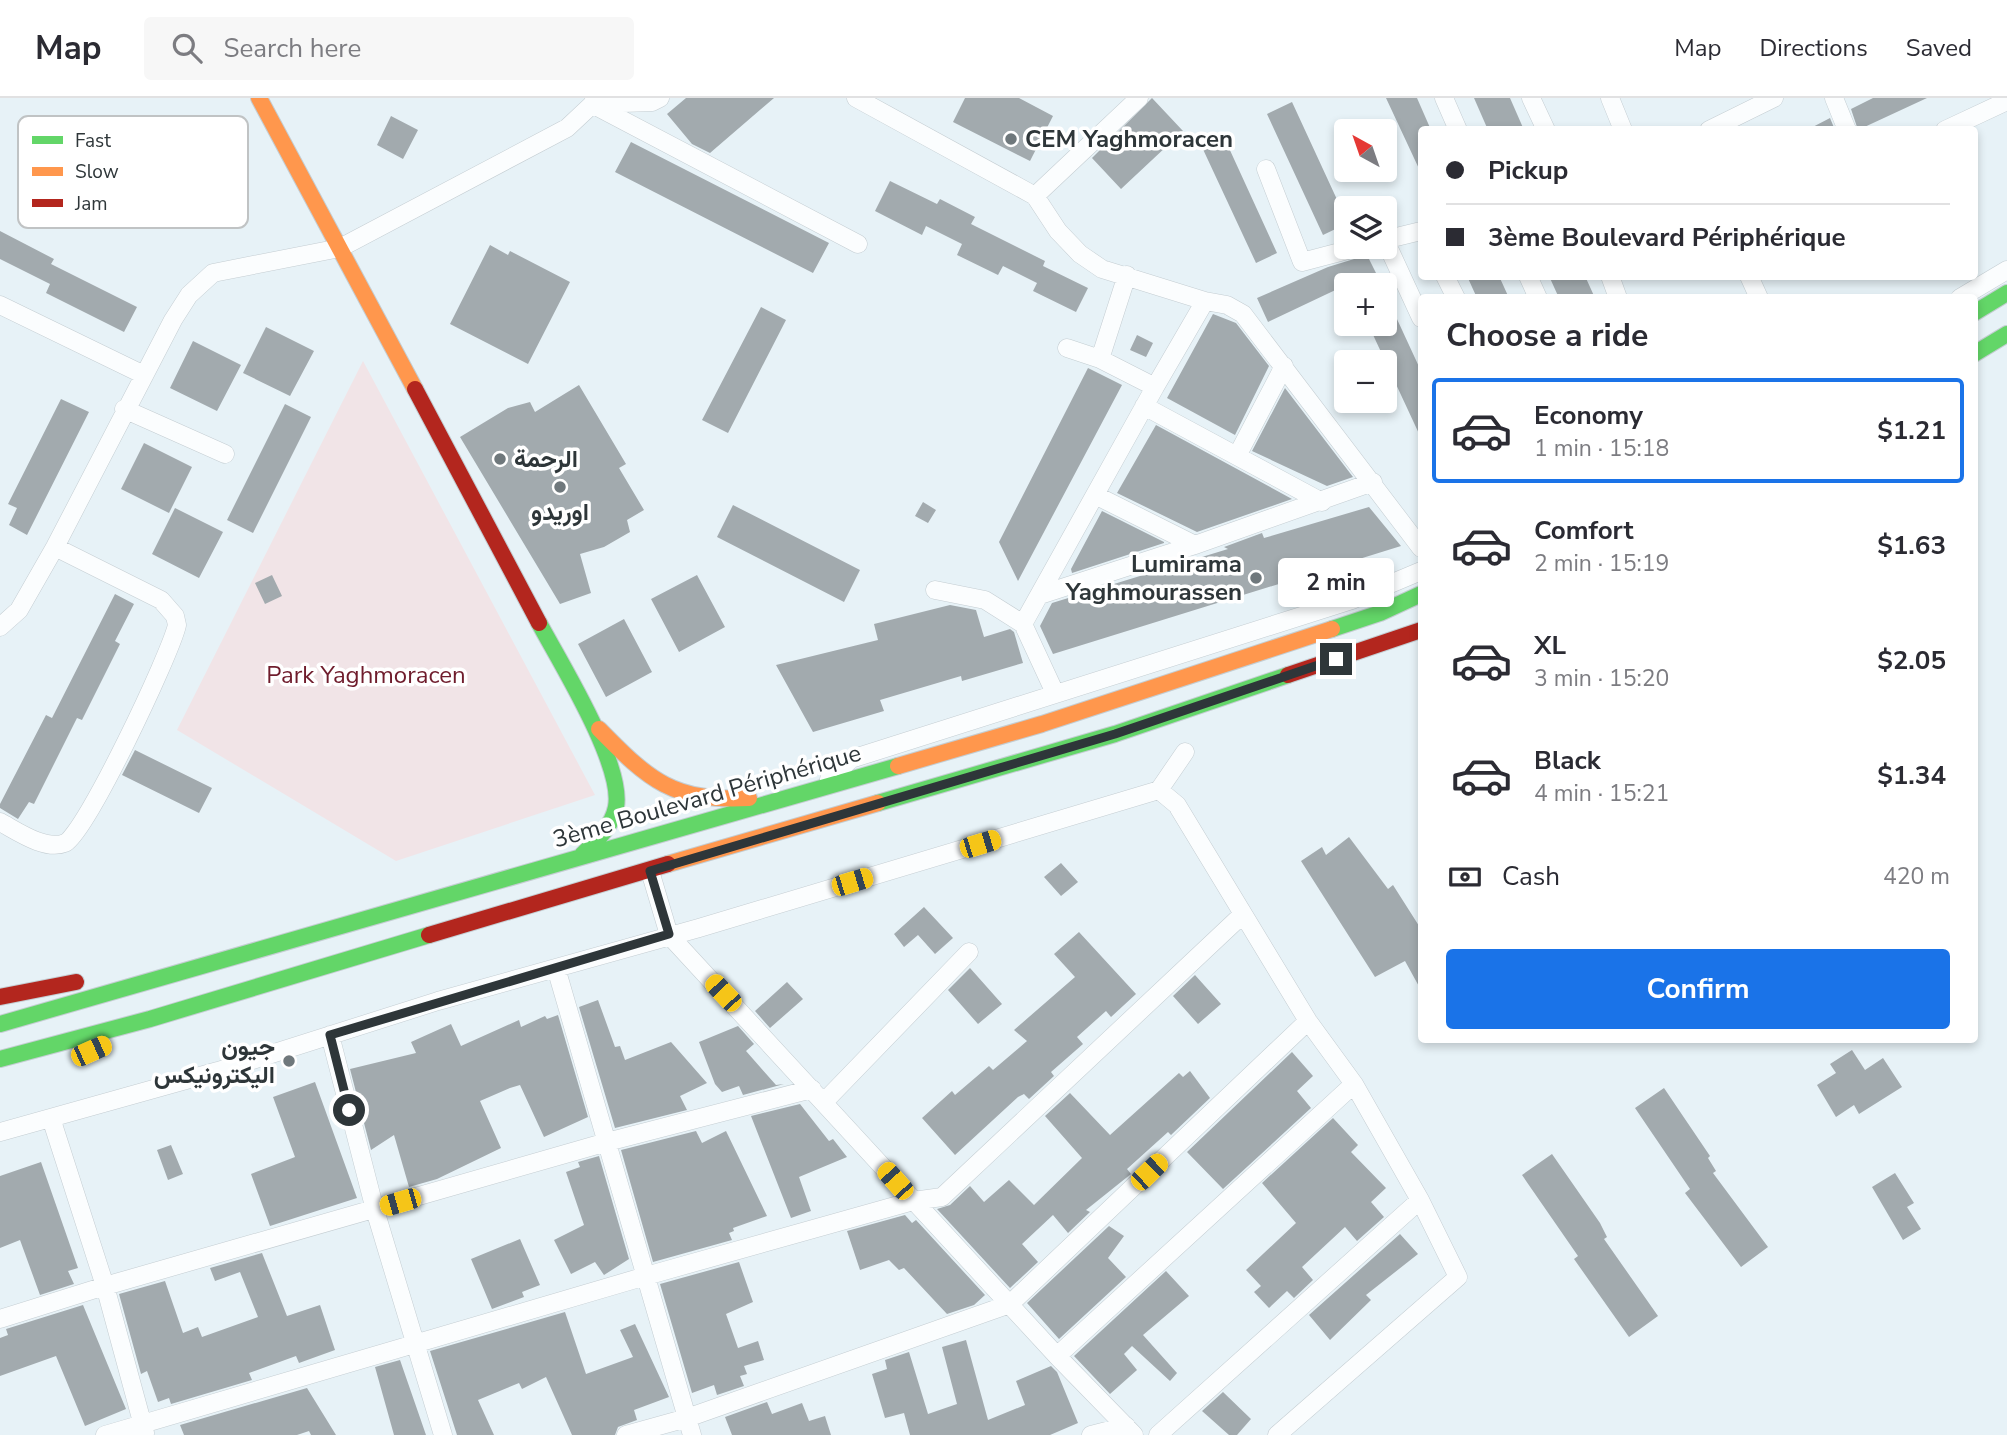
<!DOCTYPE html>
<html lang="en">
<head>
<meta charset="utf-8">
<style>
  :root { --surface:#fff; --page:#f7f7f7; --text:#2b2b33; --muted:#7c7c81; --line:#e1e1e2; --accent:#1a73e8 }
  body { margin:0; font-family:"Nunito Sans",Vazirmatn,sans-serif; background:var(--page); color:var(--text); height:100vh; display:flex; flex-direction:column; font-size:26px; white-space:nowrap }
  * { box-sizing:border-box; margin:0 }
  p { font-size:23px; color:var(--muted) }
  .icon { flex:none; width:38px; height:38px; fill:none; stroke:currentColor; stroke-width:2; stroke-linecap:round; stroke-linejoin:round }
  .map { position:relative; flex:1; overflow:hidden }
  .sheet { position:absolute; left:1418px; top:196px; width:560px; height:749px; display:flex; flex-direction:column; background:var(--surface); border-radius:7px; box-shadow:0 4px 10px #0003 }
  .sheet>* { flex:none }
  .banner { position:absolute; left:1418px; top:28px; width:560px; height:154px; border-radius:7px; box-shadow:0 4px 10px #0003; display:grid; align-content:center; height:154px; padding:0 28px; background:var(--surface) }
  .needle { width:46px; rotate:320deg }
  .fabs { position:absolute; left:1334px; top:21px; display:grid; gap:14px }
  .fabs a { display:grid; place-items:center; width:63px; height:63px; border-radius:7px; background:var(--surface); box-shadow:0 4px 10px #0003; font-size:35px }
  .end { position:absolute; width:32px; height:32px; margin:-16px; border:9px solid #2e3639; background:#fff; box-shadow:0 0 0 4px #fff }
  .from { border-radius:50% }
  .bubble { position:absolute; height:49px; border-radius:7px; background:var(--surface); box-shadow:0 4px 10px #0003; font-size:23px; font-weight:700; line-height:49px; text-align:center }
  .car { position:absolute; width:21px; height:42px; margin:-21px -10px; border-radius:9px; box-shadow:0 0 5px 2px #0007; background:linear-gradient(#f5c518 24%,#345 0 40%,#f5c518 0 76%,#345 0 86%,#f5c518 0) }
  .banner b { display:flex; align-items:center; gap:24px; height:66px; font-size:26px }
  .banner b+b { border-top:2px solid var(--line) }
  .banner i { width:18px; height:18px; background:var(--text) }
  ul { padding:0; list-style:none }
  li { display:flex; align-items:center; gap:21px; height:105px; margin:0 14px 10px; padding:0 14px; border:4px solid transparent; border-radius:7px }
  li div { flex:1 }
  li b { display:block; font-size:26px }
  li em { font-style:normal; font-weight:700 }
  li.selected { border-color:var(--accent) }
  li>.icon { width:63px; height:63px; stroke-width:1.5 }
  h2 { padding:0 28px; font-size:32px; line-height:84px }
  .pay { display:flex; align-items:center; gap:18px; height:77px; padding:0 28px; font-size:26px }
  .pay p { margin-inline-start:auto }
  .action { display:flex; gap:14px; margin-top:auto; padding:14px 28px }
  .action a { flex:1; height:80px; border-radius:7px; background:var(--accent); color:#fff; font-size:28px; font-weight:700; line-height:80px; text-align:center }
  header { display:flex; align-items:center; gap:42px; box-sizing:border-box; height:98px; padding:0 35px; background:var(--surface); border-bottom:2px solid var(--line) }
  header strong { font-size:33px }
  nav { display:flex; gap:38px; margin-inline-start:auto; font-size:24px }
  .search { width:490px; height:63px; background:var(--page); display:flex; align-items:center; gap:18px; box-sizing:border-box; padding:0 24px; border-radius:7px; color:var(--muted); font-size:26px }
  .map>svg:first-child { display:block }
  .green { fill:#f1e4e7 }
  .building { fill:#a2aaae }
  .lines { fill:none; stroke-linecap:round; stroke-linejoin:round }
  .street-casing { stroke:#c4cdd2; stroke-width:19 }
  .fast-casing { stroke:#c4cdd2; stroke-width:18 }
  .slow-casing { stroke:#c4cdd2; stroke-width:18 }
  .jam-casing { stroke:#c4cdd2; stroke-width:18 }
  .street { stroke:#fbfdfe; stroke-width:18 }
  .fast { stroke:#63d668; stroke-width:16 }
  .slow { stroke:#ff974d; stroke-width:16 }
  .jam { stroke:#b3261e; stroke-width:16 }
  .route { stroke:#2e3639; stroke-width:9 }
  .poi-dot { fill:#6f787c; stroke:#fff; stroke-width:2.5 }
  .labels { text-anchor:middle; stroke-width:7; stroke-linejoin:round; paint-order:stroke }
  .poi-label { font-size:24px; font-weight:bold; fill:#2e3639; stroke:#fff; text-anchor:start }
  .park-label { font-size:24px; fill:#6f1c2c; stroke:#fff }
  .street-label { font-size:24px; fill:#2e3639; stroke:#fff }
  .key { fill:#fff; stroke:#c0c3c4; stroke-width:2 }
  .key-label { font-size:19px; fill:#2e3639 }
</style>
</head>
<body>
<header>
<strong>Map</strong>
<div class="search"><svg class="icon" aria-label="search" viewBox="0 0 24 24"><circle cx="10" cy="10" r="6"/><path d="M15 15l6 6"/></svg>Search here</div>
<nav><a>Map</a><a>Directions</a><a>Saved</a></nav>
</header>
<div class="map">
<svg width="2007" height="1337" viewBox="0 0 2007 1337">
  <rect width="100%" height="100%" fill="#e7f2f7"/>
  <path class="green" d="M363 263 595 697 396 763 177 632Z"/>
  <path class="building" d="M686 0H774L710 55 692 46 667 16Z
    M965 0H1019L1053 18 1030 63 953 24Z
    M1152 0 1183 33 1121 91 1092 60Z
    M1386 0H1417L1431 32H1421V75Z
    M1474 0H1510L1524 32H1488Z
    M1873 0H1927L1858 32 1851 11Z
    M1292 4 1346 121V126L1323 137 1267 16Z
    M391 18 418 32 403 61 377 47Z
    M1830 20 1835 32H1807Z
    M1223 37 1277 155 1256 165 1201 47Z
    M631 44 829 145 813 175 615 74Z
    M890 83 937 106 940 101 975 119 971 126 1045 163 1043 168 1088 190 1076 214 1033 193 1037 185 1003 168 998 177 957 157 962 146 926 128 922 137 875 113Z
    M0 133 54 161 51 166 137 209 124 234 46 195 50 186 0 161Z
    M490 147 508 157 510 153 570 184 528 266 450 226Z
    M1367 157 1382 187H1346L1268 224 1257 200 1328 169Z
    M1467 178H1499L1509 200H1477Z
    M1549 178H1585L1595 200H1559Z
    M1384 193 1421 273V340L1368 226H1384Z
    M761 209 786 222 728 335 702 322Z
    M1213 216 1236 225 1269 268 1235 337 1167 300Z
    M266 229 314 253 290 298 243 275Z
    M1137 237 1153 245 1146 259 1130 252Z
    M193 243 241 267 217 313 170 290Z
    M1088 270 1122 287 1018 483 999 444Z
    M579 287 626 366 619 370 644 412 627 422 630 434 604 449 580 456 591 495 560 506 460 339 508 310 530 304 535 314Z
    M1285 290 1353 379 1327 388 1252 353Z
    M61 301 89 314 27 437 9 427 17 410 8 406Z
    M285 306 311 319 253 435 227 422Z
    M1156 327 1292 401 1197 434 1117 395Z
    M144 345 192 369 169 415 121 391Z
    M923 404 936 412 928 425 915 418Z
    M733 407 860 472 844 504 717 439Z
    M1369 409 1401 448 1053 556 1040 528 1052 505 1228 451 1224 449 1262 435 1264 440Z
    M175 410 223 434 199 480 152 456Z
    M1102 413 1164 444V445L1072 475 1071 471Z
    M272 477 282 498 265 506 255 485Z
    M697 477 725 529 679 554 651 501Z
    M115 496 134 506 115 543 120 546 82 622 77 620 34 706 29 704 18 721 0 710V706L46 617 52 620Z
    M950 507 976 512 984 539 1010 531 1014 534 1023 565 962 583 961 578 880 602 884 613 813 634 776 567 878 542 874 526Z
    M624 521 652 574 606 599 578 546Z
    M135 652 212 690 199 715 122 677Z
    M1349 739 1388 791 1393 787 1421 831V892L1405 863 1375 879 1301 763 1322 749 1326 757Z
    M1061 765 1078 784 1061 798 1044 779Z
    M924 809 953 840 935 856 918 837 904 849 894 836Z
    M1079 834 1136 896 1111 919 1106 913 1077 939 1083 946 1051 974 1054 978 1029 1001 1024 996 1018 999 955 1057 922 1020 952 993 955 997 989 968 993 972 1027 943 1014 932 1075 879 1054 856Z
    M970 870 1002 906 978 926 948 892Z
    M1195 877 1221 906 1198 926 1173 898Z
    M787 884 803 901 770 930 755 913Z
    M598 902 615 949 620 948 625 962 671 944 707 985 680 998 687 1012 615 1030 579 909Z
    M558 917 588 1019 544 1039 520 987 510 990 480 1003 501 1050 437 1081 409 1089 394 1037 371 1052 350 971 416 955 411 944 451 926 461 948 519 922 521 929 545 918 547 921Z
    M738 928 754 946 746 953 776 987 784 986 743 997 739 988 722 994 715 986 699 944Z
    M1852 952 1865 972 1883 960 1902 989 1859 1016 1854 1007 1836 1019 1817 987 1836 975 1830 966Z
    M1292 954 1313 978 1297 993 1311 1010 1223 1091 1187 1054Z
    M1190 973 1210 1000 1171 1037 1168 1034 1127 1071 1131 1076 1086 1112 1090 1114 1068 1135 1053 1117 1022 1146 1038 1164 1010 1190 937 1111 950 1107 970 1088 984 1104 1009 1082 1034 1107 1082 1060 1045 1018 1070 995 1110 1037 1179 975 1183 979Z
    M315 984 357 1100 270 1128 251 1076 295 1059 273 999Z
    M1664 990 1710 1058 1708 1060 1716 1073 1713 1075 1768 1149 1741 1169 1685 1095 1690 1091 1635 1010Z
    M800 1006 829 1043 833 1041 847 1059 799 1079 811 1113 791 1120 751 1018Z
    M1333 1020 1358 1047 1351 1054 1386 1090 1371 1104 1384 1119 1357 1143 1345 1129 1302 1169 1313 1182 1294 1200 1287 1193 1269 1210 1254 1194 1261 1188 1246 1172 1296 1125 1262 1085Z
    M696 1033 702 1045 726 1033 767 1118 733 1130 734 1133 729 1135 732 1142 653 1164 621 1052Z
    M171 1047 183 1076 168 1082 157 1052Z
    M1552 1056 1600 1125 1607 1139 1604 1141 1658 1218 1629 1239 1574 1161 1578 1158 1522 1077Z
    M599 1058 629 1161 604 1177 595 1164 571 1176 554 1142 584 1127 566 1074 580 1069 578 1064Z
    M41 1064 78 1170 68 1173 74 1186 40 1197 20 1142 0 1150V1078Z
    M1895 1075 1914 1105 1907 1109 1921 1131 1903 1142 1872 1089Z
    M905 1117 912 1125 916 1122 985 1197 974 1207 947 1216 904 1170 899 1172 889 1162 860 1172 847 1133Z
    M1109 1128 1124 1138 1108 1160 1126 1179 1059 1241 1027 1205Z
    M1400 1136 1418 1156 1366 1197 1371 1202 1330 1242 1309 1217Z
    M520 1141 540 1187 522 1194 524 1199 492 1211 471 1161Z
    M262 1155 287 1218 320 1207 335 1252 299 1265 296 1258 249 1275 252 1282 171 1306 169 1300 158 1304 147 1273 141 1276 119 1196 165 1183 183 1235 198 1229 202 1239 258 1219 240 1174 215 1183 210 1170Z
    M739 1164 753 1204 726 1216 738 1250 758 1243 764 1262 744 1268 747 1276 740 1278 744 1288 717 1297 714 1287 692 1295 660 1186Z
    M1166 1173 1189 1198 1143 1237 1177 1275 1170 1283 1132 1248 1124 1256 1137 1272 1110 1296 1074 1258Z
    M83 1207 126 1311 85 1328 56 1258 0 1278V1240L8 1237 6 1231Z
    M565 1214 586 1276 633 1259 620 1232 635 1226 669 1299 634 1312 637 1322 618 1329 615 1337H572L546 1279 522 1291 519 1285 478 1302 494 1337H457L430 1253Z
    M966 1242 988 1322 1025 1307 1016 1283 1051 1268 1057 1274 1078 1325 1050 1337H910L904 1315 885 1320 872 1276 887 1271 885 1262 909 1254 928 1316 957 1306 942 1249Z
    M400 1262 426 1337H394L375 1269Z
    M307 1290 336 1337H311L309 1333 297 1337H184L180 1327Z
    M1223 1294 1251 1321 1237 1337H1229L1202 1313Z
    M767 1304 772 1316 802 1305 809 1323 825 1318 831 1337H732L725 1319Z"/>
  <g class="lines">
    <defs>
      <path id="street" d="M660 0 652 4 592 6 858 146
        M856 0 1035 98 1139 0
        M1444 0 1458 32
        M1531 0 1546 32
        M1610 0 1623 32
        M1834 0 1847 32
        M1709 32 1774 0
        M1945 32 2007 3
        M1266 71 1302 164 1359 149
        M1035 98 1058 133 1080 156 1102 171 1205 203
        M1384 142 1421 133
        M1385 142 1421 220
        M1445 178 1456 200
        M1528 178 1538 200
        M1610 178 1618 200
        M1749 178 1759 200
        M1960 200 2007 172
        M0 207 142 276
        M1100 261 1127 177
        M1155 289 1205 203 1227 207 1243 216 1421 450
        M1144 308 1322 404
        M124 311 225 356
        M1237 358 1284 268
        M1095 397 1195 447 1373 384
        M935 492 985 502 1023 526 1055 595
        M1040 497 1195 447
        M1023 526 1155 289 1100 261 1067 250
        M0 529 19 512 55 449 173 222 189 197 213 175 340 150 567 30 599 0
        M829 681 851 661 1352 502 1421 473
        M1159 692 1185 654
        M0 724C17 733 45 753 65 745 85 737 171 555 177 527L175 518 161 502 55 449
        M650 773 669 837 1057 1258 1134 1337
        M556 870 692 1337
        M330 937 375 1112 443 1337
        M824 1004 969 854
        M51 1020 105 1188 145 1335
        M0 1034 218 973 438 903 699 830 1159 692 1177 707 1308 923 1354 986 1420 1102 1458 1179 1277 1337
        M0 1221 105 1188 607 1044 812 991
        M1057 1258 1354 986
        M105 1337 646 1178 913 1103 942 1099 1242 817
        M626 1337 687 1320 1010 1206 1308 923
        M1091 1337 1126 1328
        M1158 1337 1420 1102"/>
      <path id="fast" d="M1974 215 2007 195
        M1974 256 2007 236
        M539 525C560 564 624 667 616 709 612 729 596 743 582 757
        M1332 531 1380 515 1421 496
        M878 705 1115 636 1288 577
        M0 926 898 668
        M0 961 150 921 429 837"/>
      <path id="slow" d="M259 0 415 291
        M599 631C650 683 673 704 749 700
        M898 668 1042 626 1332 531
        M668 766 878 705"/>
      <path id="jam" d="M415 291 539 525
        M1288 577 1421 532
        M429 837 668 766
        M0 899 76 884"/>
    </defs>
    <use href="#street" class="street-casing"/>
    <use href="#fast" class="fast-casing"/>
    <use href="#slow" class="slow-casing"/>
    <use href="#jam" class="jam-casing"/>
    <use href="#street" class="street"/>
    <use href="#fast" class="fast"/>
    <use href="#slow" class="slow"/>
    <use href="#jam" class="jam"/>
  </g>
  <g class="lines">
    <path class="route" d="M349 1012 330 937 669 836 650 773 1115 636 1336 561"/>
  </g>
  <g class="poi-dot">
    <circle cx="1011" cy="41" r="7"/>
    <circle cx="500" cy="361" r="7"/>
    <circle cx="560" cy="389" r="7"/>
    <circle cx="1256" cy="480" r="7"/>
    <circle cx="289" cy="963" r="7"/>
  </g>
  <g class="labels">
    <g class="poi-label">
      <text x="1025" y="49">CEM Yaghmoracen</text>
      <text x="514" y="369">الرحمة</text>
      <text x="560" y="422" text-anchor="middle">اوريدو</text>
      <text x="1242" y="474" text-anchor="end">Lumirama<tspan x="1242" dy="28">Yaghmourassen</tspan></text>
      <text x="275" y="957" text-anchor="end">جيون<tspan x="275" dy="28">اليكترونيكس</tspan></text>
    </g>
    <g class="park-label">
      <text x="366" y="585">Park Yaghmoracen</text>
    </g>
    <g class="street-label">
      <text transform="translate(707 698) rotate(-16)" y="8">3ème Boulevard Périphérique</text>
    </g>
  </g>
  <rect x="18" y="18" width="230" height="112" rx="10" class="key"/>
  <rect x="32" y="38" width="31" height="8" fill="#63d668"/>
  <rect x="32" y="69" width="31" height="9" fill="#ff974d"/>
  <rect x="32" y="101" width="31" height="8" fill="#b3261e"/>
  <g class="key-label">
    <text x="75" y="49">Fast</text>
    <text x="75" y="80">Slow</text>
    <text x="75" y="112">Jam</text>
  </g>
</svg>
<div class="fabs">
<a><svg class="needle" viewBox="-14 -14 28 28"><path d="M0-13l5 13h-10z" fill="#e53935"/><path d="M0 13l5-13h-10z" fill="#7c7c81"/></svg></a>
<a><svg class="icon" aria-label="layers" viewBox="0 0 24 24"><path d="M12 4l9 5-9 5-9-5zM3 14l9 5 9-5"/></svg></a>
<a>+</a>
<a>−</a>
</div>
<i class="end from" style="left:349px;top:1012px"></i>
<i class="end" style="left:1336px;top:561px"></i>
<div class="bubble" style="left:1278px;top:460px;width:116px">2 min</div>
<i class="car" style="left:980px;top:746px;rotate:73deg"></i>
<i class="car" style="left:852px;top:784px;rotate:73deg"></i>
<i class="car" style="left:723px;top:895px;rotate:317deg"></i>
<i class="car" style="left:91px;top:953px;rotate:66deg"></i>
<i class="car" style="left:1149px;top:1074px;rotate:46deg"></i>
<i class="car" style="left:895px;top:1083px;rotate:318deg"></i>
<i class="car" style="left:400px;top:1104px;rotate:254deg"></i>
<div class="banner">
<b><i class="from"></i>Pickup</b>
<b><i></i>3ème Boulevard Périphérique</b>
</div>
<section class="sheet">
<h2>Choose a ride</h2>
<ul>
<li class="selected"><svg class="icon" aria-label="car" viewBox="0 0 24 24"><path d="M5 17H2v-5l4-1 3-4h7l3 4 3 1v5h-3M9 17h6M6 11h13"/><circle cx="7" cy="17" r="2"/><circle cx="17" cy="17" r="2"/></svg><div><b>Economy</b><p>1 min · 15:18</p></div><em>$1.21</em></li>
<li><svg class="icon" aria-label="car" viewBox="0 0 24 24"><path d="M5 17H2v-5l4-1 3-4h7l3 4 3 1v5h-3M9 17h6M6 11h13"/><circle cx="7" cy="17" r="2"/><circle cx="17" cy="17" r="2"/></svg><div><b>Comfort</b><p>2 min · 15:19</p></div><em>$1.63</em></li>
<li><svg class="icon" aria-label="car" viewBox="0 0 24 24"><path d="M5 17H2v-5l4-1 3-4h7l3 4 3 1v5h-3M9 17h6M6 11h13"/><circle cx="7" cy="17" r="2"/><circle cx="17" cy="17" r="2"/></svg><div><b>XL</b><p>3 min · 15:20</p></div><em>$2.05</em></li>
<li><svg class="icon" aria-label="car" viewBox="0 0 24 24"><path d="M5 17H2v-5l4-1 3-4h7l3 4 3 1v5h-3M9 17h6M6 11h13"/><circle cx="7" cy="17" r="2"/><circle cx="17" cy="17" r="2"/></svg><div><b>Black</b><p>4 min · 15:21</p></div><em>$1.34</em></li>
</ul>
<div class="pay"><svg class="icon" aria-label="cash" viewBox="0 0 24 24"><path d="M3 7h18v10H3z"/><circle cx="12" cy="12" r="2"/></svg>Cash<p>420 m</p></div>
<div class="action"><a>Confirm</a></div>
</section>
</div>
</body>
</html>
